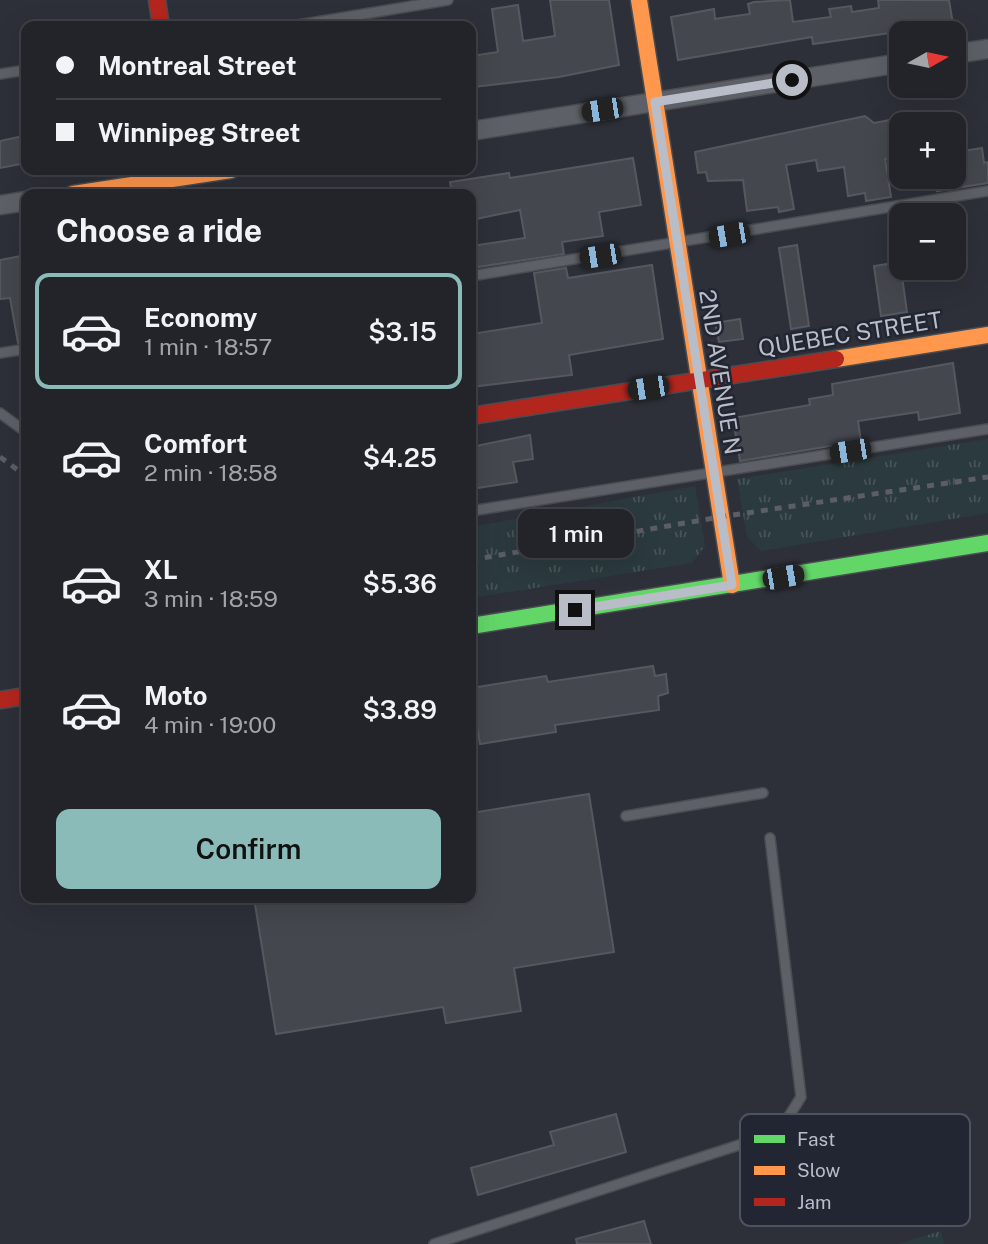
<!DOCTYPE html>
<html lang="en">
<head>
<meta charset="utf-8">
<style>
  :root { --surface:#22242a; --page:#2e3036; --text:#f1f3f6; --muted:#a2a4a8; --line:#3f4147; --accent:#8bbbb9 }
  body { margin:0; font-family:"Public Sans",sans-serif; background:var(--page); color:var(--text); height:100vh; display:flex; flex-direction:column; font-size:26px; white-space:nowrap }
  * { box-sizing:border-box; margin:0 }
  p { font-size:23px; color:var(--muted) }
  .icon { flex:none; width:38px; height:38px; fill:none; stroke:currentColor; stroke-width:2; stroke-linecap:round; stroke-linejoin:round }
  .map { position:relative; flex:1; overflow:hidden }
  .drawer { position:absolute; left:21px; top:189px; width:455px; height:714px; display:flex; flex-direction:column; background:var(--surface); border-radius:14px; box-shadow:0 7px 28px #0002,0 0 0 2px var(--line) }
  .drawer>* { flex:none }
  .top-card { position:absolute; left:21px; top:21px; width:455px; height:154px; border-radius:14px; box-shadow:0 7px 28px #0002,0 0 0 2px var(--line); display:grid; align-content:center; height:154px; padding:0 35px; background:var(--surface) }
  .needle { width:46px; rotate:81deg }
  .controls { position:absolute; left:889px; top:21px; display:grid; gap:14px }
  .controls a { display:grid; place-items:center; width:77px; height:77px; border-radius:14px; background:var(--surface); box-shadow:0 7px 28px #0002,0 0 0 2px var(--line); font-size:35px }
  .end { position:absolute; width:32px; height:32px; margin:-16px; border:9px solid #b8bdc8; background:#111; box-shadow:0 0 0 4px #111 }
  .from { border-radius:50% }
  .bubble { position:absolute; height:49px; border-radius:14px; background:var(--surface); box-shadow:0 7px 28px #0002,0 0 0 2px var(--line); font-size:23px; font-weight:600; line-height:49px; text-align:center }
  .car { position:absolute; width:21px; height:42px; margin:-21px -10px; border-radius:9px; box-shadow:0 0 5px 2px #0007; background:linear-gradient(#222 24%,#8ab4d8 0 40%,#222 0 76%,#8ab4d8 0 86%,#222 0) }
  .top-card b { display:flex; align-items:center; gap:24px; height:66px; font-size:26px }
  .top-card b+b { border-top:2px solid var(--line) }
  .top-card i { width:18px; height:18px; background:var(--text) }
  ul { padding:0; list-style:none }
  li { display:flex; align-items:center; gap:21px; height:116px; margin:0 14px 10px; padding:0 21px; border:4px solid transparent; border-radius:14px }
  li div { flex:1 }
  li b { display:block; font-size:26px }
  li em { font-style:normal; font-weight:600 }
  li.current { border-color:var(--accent) }
  li>.icon { width:63px; height:63px; stroke-width:1.5 }
  h2 { padding:0 35px; font-size:32px; line-height:84px }
  .action { display:flex; gap:14px; margin-top:auto; padding:14px 35px }
  .action a { flex:1; height:80px; border-radius:14px; background:var(--accent); color:#111; font-size:28px; font-weight:600; line-height:80px; text-align:center }
  .map>svg:first-child { display:block }
  .grass { fill:url(#grass-tufts) }
  .building { fill:#44474d; stroke:#55585f; stroke-width:2 }
  .lines { fill:none; stroke-linecap:round; stroke-linejoin:round }
  .lane-casing { stroke:#494c51; stroke-width:12 }
  .street-casing { stroke:#494c51; stroke-width:21 }
  .fast-casing { stroke:#494c51; stroke-width:19 }
  .slow-casing { stroke:#494c51; stroke-width:19 }
  .jam-casing { stroke:#494c51; stroke-width:19 }
  .lane { stroke:#5d6066; stroke-width:9 }
  .street { stroke:#5d6066; stroke-width:18 }
  .fast { stroke:#63d668; stroke-width:16 }
  .slow { stroke:#ff974d; stroke-width:16 }
  .jam { stroke:#b3261e; stroke-width:16 }
  .rail { stroke:#5b5e64; stroke-width:5; stroke-dasharray:7 7; stroke-linecap:butt }
  .route { stroke:#b8bdc8; stroke-width:9 }
  .labels { text-anchor:middle; stroke-width:5; stroke-linejoin:round; paint-order:stroke }
  .street-label { font-size:23px; fill:#b8bdc8; stroke:#212632 }
  .key { fill:#212632; stroke:#4e535f; stroke-width:2 }
  .key-label { font-size:19px; fill:#b8bdc8 }
</style>
</head>
<body>
<div class="map">
<svg width="988" height="1244" viewBox="0 0 988 1244">
  <defs>
    <pattern id="grass-tufts" width="24" height="20" patternUnits="userSpaceOnUse" patternTransform="scale(1.75)"><rect width="24" height="20" fill="#2b3a3e"/><path d="M3 7l-1-3M5 7V3M7 7l1-3M15 17l-1-3M17 17v-4M19 17l1-3" fill="none" stroke="#485558"/></pattern>
  </defs>
  <rect width="100%" height="100%" fill="#2d3038"/>
  <path class="grass" d="M988 439V513L761 551 747 537 737 479Z
    M695 486 705 546 692 563 471 598V527Z
    M941 1231 944 1244H897Z"/>
  <path class="building" d="M550 0H609L619 65 559 77 474 87 471 56 498 52 492 9 518 5 523 41 555 36Z
    M790 0 793 22 831 17 829 9 851 6 852 12 879 8 878 0H949L953 24 813 44 812 37 678 60 671 17 714 9 715 19 721 18 750 14 748 4 754 2Z
    M865 116 874 123 890 120 896 158 885 159 891 197 866 201 865 193 848 196 844 167 818 171 816 160 786 165 794 209 779 212 778 207 747 211 743 180 708 181 706 172 698 173 695 152Z
    M23 136 26 163 0 168V141Z
    M982 148 984 163 988 162V183L937 191 934 177H954V158L963 156V151Z
    M633 158 641 205 599 212 603 236 562 242 564 254 471 268V246L525 238 520 210 471 220V194H452L450 182 509 173 510 178Z
    M797 245 809 326 791 329 779 248Z
    M26 255V342L18 343 10 298 0 299V260Z
    M900 262 907 312 881 316 874 266Z
    M652 265 663 339 569 355 572 375 471 387V334L542 323 534 273 566 268 568 278Z
    M740 319 743 339 719 342 715 323Z
    M953 363 960 413 919 420 918 412 858 421 861 441 740 461 733 418 810 405 809 399 833 395 832 384Z
    M530 435 533 459 513 462 517 482 471 489V447Z
    M653 666 655 676 666 674 668 693 658 696 659 710 555 725 556 732 480 744 471 688 546 676 548 682Z
    M589 794 614 952 514 968 521 1011 446 1023 443 1007 276 1034 254 898H471V813Z
    M616 1114 626 1152 478 1195 471 1168 554 1145 550 1132Z
    M644 1221 651 1244H577L576 1239Z"/>
  <g class="lines">
    <defs>
      <path id="lane" d="M292 26 448 0
        M0 74 26 70
        M471 276 988 191
        M0 353 26 349
        M0 413 26 432
        M471 511 988 429
        M626 816 763 793
        M434 1244 779 1132 801 1097 770 838"/>
      <path id="street" d="M954 54 988 49
        M471 131 901 63
        M0 205 26 201"/>
      <path id="fast" d="M471 626 988 543"/>
      <path id="slow" d="M639 0 732 585
        M73 194 231 170
        M836 359 988 335"/>
      <path id="jam" d="M157 0 161 26
        M471 416 836 359
        M0 700 26 696"/>
    </defs>
    <use href="#lane" class="lane-casing"/>
    <use href="#street" class="street-casing"/>
    <use href="#fast" class="fast-casing"/>
    <use href="#slow" class="slow-casing"/>
    <use href="#jam" class="jam-casing"/>
    <use href="#lane" class="lane"/>
    <use href="#street" class="street"/>
    <use href="#fast" class="fast"/>
    <use href="#slow" class="slow"/>
    <use href="#jam" class="jam"/>
    <path class="rail" d="M0 457 26 476
      M471 560 720 517 988 477"/>
  </g>
  <g class="lines">
    <path class="route" d="M575 610 732 585 655 102 792 80"/>
  </g>
  <g class="labels">
    <g class="street-label">
      <text transform="translate(850 334) rotate(-9)" y="8">QUEBEC STREET</text>
      <text transform="translate(720 372) rotate(81)" y="8">2ND AVENUE N</text>
    </g>
  </g>
  <rect x="740" y="1114" width="230" height="112" rx="10" class="key"/>
  <rect x="754" y="1135" width="31" height="8" fill="#63d668"/>
  <rect x="754" y="1166" width="31" height="9" fill="#ff974d"/>
  <rect x="754" y="1198" width="31" height="8" fill="#b3261e"/>
  <g class="key-label">
    <text x="797" y="1146">Fast</text>
    <text x="797" y="1177">Slow</text>
    <text x="797" y="1209">Jam</text>
  </g>
</svg>
<div class="controls">
<a><svg class="needle" viewBox="-14 -14 28 28"><path d="M0-13l5 13h-10z" fill="#e53935"/><path d="M0 13l5-13h-10z" fill="#a2a4a8"/></svg></a>
<a>+</a>
<a>−</a>
</div>
<i class="end from" style="left:792px;top:80px"></i>
<i class="end" style="left:575px;top:610px"></i>
<div class="bubble" style="left:518px;top:509px;width:116px">1 min</div>
<i class="car" style="left:602px;top:110px;rotate:261deg"></i>
<i class="car" style="left:729px;top:235px;rotate:260deg"></i>
<i class="car" style="left:600px;top:256px;rotate:261deg"></i>
<i class="car" style="left:648px;top:388px;rotate:261deg"></i>
<i class="car" style="left:850px;top:451px;rotate:261deg"></i>
<i class="car" style="left:783px;top:577px;rotate:80deg"></i>
<div class="top-card">
<b><i class="from"></i>Montreal Street</b>
<b><i></i>Winnipeg Street</b>
</div>
<section class="drawer">
<h2>Choose a ride</h2>
<ul>
<li class="current"><svg class="icon" aria-label="car" viewBox="0 0 24 24"><path d="M5 17H2v-5l4-1 3-4h7l3 4 3 1v5h-3M9 17h6M6 11h13"/><circle cx="7" cy="17" r="2"/><circle cx="17" cy="17" r="2"/></svg><div><b>Economy</b><p>1 min · 18:57</p></div><em>$3.15</em></li>
<li><svg class="icon" aria-label="car" viewBox="0 0 24 24"><path d="M5 17H2v-5l4-1 3-4h7l3 4 3 1v5h-3M9 17h6M6 11h13"/><circle cx="7" cy="17" r="2"/><circle cx="17" cy="17" r="2"/></svg><div><b>Comfort</b><p>2 min · 18:58</p></div><em>$4.25</em></li>
<li><svg class="icon" aria-label="car" viewBox="0 0 24 24"><path d="M5 17H2v-5l4-1 3-4h7l3 4 3 1v5h-3M9 17h6M6 11h13"/><circle cx="7" cy="17" r="2"/><circle cx="17" cy="17" r="2"/></svg><div><b>XL</b><p>3 min · 18:59</p></div><em>$5.36</em></li>
<li><svg class="icon" aria-label="car" viewBox="0 0 24 24"><path d="M5 17H2v-5l4-1 3-4h7l3 4 3 1v5h-3M9 17h6M6 11h13"/><circle cx="7" cy="17" r="2"/><circle cx="17" cy="17" r="2"/></svg><div><b>Moto</b><p>4 min · 19:00</p></div><em>$3.89</em></li>
</ul>
<div class="action"><a>Confirm</a></div>
</section>
</div>
</body>
</html>
